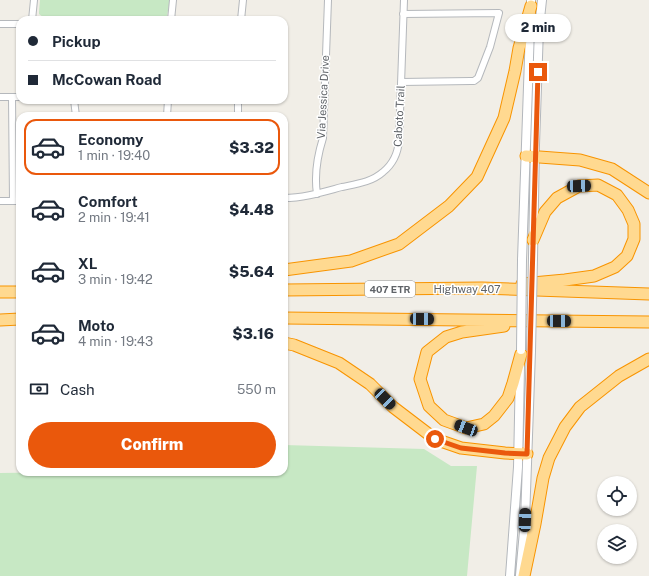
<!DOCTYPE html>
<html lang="en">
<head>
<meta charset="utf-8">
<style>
  :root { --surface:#fff; --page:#f2f2f3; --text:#1f2937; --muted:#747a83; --line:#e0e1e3; --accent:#ea580c }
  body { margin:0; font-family:"Public Sans",sans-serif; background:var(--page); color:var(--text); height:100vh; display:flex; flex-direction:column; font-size:15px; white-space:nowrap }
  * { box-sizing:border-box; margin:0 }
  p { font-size:13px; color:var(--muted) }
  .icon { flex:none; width:22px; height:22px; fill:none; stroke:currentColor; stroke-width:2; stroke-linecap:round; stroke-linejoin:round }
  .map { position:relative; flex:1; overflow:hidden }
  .sheet { position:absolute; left:16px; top:112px; width:272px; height:364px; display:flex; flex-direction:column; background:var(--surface); border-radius:12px; box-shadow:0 1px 3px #0004 }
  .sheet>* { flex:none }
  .guide { position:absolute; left:16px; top:16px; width:272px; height:88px; border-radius:12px; box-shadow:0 1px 3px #0004; display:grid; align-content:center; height:88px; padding:0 12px; background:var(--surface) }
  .controls { position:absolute; left:597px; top:476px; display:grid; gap:8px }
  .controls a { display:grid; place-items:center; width:40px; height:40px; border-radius:50%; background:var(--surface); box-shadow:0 1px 3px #0004; font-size:20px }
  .end { position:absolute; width:18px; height:18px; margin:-9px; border:5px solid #ea580c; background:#fff; box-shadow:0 0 0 2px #fff }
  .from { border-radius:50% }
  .bubble { position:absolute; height:28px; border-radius:14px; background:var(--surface); box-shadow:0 1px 3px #0004; font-size:13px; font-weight:800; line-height:28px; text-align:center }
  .car { position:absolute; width:12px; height:24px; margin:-12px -6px; border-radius:5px; box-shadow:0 0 3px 1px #0007; background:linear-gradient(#222 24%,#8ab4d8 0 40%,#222 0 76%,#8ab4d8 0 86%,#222 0) }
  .guide b { display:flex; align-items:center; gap:14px; height:38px; font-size:15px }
  .guide b+b { border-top:1px solid var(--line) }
  .guide i { width:10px; height:10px; background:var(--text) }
  ul { padding:7px 0 0; list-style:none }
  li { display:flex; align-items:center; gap:12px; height:56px; margin:0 8px 6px; padding:0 4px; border:2px solid transparent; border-radius:12px }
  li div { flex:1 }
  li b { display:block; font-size:15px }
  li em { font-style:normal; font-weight:800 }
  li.active { border-color:var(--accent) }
  li>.icon { width:36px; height:36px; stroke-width:1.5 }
  .pay { display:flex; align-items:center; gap:10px; height:44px; padding:0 12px; font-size:15px }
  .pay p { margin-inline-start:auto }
  .button { display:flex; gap:8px; margin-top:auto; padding:8px 12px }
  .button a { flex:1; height:46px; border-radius:24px; background:var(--accent); color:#fff; font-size:16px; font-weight:800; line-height:46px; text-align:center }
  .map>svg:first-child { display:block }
  .green { fill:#c7e8c4 }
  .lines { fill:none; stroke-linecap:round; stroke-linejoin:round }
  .street-casing { stroke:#b5b8bc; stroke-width:8 }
  .secondary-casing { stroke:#b3b7bc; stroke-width:10 }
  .highway-casing { stroke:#f89400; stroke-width:13 }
  .street { stroke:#fff; stroke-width:6 }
  .secondary { stroke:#fff; stroke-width:8 }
  .highway { stroke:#ffd990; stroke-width:11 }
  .secondary-bridge-casing { stroke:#b3b7bc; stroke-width:10; stroke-linecap:butt }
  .secondary-bridge { stroke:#fff; stroke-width:8 }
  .route { stroke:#ea580c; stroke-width:5 }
  .labels { text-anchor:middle; stroke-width:3; stroke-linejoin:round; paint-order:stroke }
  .shield { fill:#fff; stroke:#8f9295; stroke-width:1 }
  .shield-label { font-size:10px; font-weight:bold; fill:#5f6368 }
  .street-label { font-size:11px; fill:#5f6368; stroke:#fff }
</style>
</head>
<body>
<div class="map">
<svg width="649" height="576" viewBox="0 0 649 576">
  <rect width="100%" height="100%" fill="#f1eee7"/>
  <path class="green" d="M40 0H170L167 16 43 17 39 14V12Z
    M284 445 424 449 451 466H477L467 576H0V473L72 472H284Z"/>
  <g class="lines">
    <defs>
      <path id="street" d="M32 20 34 0
        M171 20 173 0
        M241 20 243 0
        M0 24H20
        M401 82 471 81H474L478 78 490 47 499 13 403 14
        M0 97H20
        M12 97 13 201
        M74 100 76 116
        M167 116 168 100
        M238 116V100
        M317 194C314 174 317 157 323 138L328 0
        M284 198C304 198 323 192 342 187 356 184 372 182 383 172 393 164 398 153 399 140L404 0
        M0 201H20"/>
      <path id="secondary" d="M533 258 535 145 539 28 542 0
        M522 260 531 0
        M520 575 525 520 531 351
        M510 576 518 467 520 367"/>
      <path id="highway" d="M526 156 580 160 612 169 649 193
        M284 270 351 261 399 244 449 206 477 177 504 118 515 71 519 48 531 6
        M522 284 565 280 594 276 615 267 627 256 634 239V224L628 210 617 195 598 185 579 186 557 198 545 212 533 240
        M284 290 482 288 649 294
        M0 292H20
        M284 318 649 322
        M0 320 20 319
        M504 326 462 332 446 337 427 352 420 379 429 406 444 420 466 428 484 424 494 416 508 398 513 383 521 354
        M284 343 294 345 339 363 370 384 393 407 435 439 461 448 505 453 527 454
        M524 576 535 524 543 478 549 458 565 427 580 407 619 376 649 359"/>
    </defs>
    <use href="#street" class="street-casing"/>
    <use href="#secondary" class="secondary-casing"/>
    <use href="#highway" class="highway-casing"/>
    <use href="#street" class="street"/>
    <use href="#secondary" class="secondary"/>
    <use href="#highway" class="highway"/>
    <defs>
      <path id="secondary-bridge" d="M521 350 522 260
        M531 351 533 258"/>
    </defs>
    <use href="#secondary-bridge" class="secondary-bridge-casing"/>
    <use href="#secondary-bridge" class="secondary-bridge"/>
  </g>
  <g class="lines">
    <path class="route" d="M435 439 461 448 505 453 527 454 538 72"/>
  </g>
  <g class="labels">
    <rect class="shield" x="365" y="281" width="50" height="16" rx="3"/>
    <g class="shield-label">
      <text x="390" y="293">407 ETR</text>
    </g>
    <g class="street-label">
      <text transform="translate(323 97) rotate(-87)" y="4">Via Jessica Drive</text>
      <text transform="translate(399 116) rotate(-87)" y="4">Caboto Trail</text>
      <text x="467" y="293">Highway 407</text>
    </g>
  </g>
</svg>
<div class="controls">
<a><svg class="icon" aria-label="locate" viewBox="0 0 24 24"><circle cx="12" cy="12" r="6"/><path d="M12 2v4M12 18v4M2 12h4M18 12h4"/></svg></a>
<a><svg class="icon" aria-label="layers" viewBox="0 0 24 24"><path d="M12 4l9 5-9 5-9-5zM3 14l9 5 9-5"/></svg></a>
</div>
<i class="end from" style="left:435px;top:439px"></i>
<i class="end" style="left:538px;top:72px"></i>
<div class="bubble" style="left:505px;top:14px;width:66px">2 min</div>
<i class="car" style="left:579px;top:186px;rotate:88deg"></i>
<i class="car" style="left:422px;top:319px;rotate:91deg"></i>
<i class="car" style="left:559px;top:321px;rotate:91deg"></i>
<i class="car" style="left:385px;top:399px;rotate:135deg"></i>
<i class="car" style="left:466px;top:428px;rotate:291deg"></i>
<i class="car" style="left:525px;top:520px;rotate:2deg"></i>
<div class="guide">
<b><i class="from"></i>Pickup</b>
<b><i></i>McCowan Road</b>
</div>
<section class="sheet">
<ul>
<li class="active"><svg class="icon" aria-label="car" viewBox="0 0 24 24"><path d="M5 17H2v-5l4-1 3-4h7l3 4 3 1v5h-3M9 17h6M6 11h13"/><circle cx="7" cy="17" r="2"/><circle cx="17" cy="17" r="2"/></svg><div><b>Economy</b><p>1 min · 19:40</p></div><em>$3.32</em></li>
<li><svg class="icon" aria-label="car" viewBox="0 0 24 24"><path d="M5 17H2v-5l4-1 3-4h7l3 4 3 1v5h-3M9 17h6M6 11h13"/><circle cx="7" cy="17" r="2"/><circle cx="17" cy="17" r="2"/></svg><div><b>Comfort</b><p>2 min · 19:41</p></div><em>$4.48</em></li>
<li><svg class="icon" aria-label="car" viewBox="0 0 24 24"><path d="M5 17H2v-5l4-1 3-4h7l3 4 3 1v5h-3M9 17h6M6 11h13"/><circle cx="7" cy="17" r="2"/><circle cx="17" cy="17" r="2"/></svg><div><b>XL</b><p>3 min · 19:42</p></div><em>$5.64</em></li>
<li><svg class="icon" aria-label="car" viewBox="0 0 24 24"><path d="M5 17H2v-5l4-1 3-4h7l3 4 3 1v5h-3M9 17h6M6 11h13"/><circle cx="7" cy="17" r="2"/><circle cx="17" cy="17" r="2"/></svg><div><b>Moto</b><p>4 min · 19:43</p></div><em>$3.16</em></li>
</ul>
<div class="pay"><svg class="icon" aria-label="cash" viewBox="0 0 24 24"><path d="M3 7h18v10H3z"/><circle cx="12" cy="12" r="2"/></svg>Cash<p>550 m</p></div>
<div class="button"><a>Confirm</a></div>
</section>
</div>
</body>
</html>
